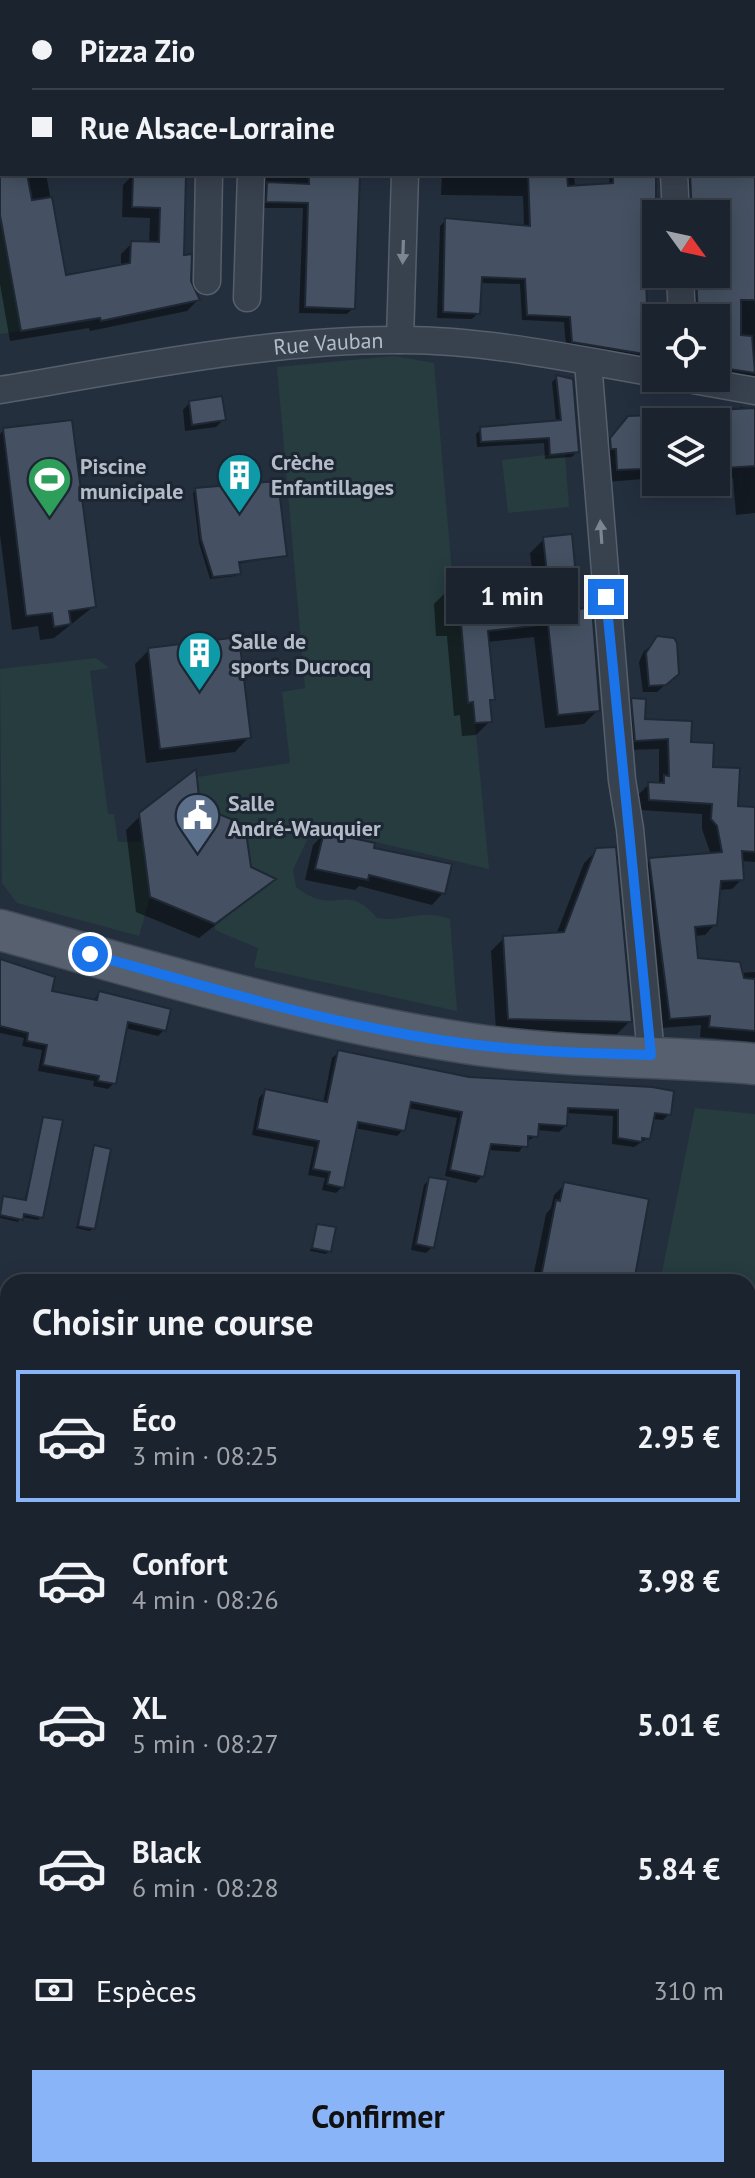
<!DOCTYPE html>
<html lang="fr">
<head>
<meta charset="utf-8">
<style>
  :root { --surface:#1b232e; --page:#242b36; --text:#f1f3f6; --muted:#a0a4aa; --line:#39404a; --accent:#8ab4f8 }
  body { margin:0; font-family:"PT Sans",sans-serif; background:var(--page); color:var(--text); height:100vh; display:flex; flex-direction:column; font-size:30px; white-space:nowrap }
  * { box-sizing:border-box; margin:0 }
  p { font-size:26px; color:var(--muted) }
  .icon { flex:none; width:44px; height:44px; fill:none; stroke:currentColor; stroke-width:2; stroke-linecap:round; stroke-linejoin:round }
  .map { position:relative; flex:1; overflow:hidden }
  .drawer { position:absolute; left:0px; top:1274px; width:756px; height:904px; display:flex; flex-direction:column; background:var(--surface); border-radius:24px 24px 0 0; box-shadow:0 4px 20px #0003,0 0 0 2px var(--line) }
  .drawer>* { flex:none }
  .top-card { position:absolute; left:0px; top:0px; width:756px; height:176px; box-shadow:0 4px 20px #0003,0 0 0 2px var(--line); display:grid; align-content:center; height:176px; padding:0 32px; background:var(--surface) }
  .needle { width:52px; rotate:123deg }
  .tools { position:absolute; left:642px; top:200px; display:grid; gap:16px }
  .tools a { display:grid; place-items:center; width:88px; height:88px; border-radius:0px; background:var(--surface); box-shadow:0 4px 20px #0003,0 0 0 2px var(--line); font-size:40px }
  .end { position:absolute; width:36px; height:36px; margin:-18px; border:10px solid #1a73e8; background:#fff; box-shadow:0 0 0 4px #fff }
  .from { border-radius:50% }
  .bubble { position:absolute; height:56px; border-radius:0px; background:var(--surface); box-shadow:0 4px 20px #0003,0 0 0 2px var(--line); font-size:26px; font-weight:600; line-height:56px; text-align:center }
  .top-card b { display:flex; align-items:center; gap:28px; height:76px; font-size:30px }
  .top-card b+b { border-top:2px solid var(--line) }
  .top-card i { width:20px; height:20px; background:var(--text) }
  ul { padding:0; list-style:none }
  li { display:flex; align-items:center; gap:24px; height:132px; margin:0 16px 12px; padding:0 16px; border:4px solid transparent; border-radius:0px }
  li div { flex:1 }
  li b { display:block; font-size:30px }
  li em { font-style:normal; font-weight:600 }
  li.current { border-color:var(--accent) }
  li>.icon { width:72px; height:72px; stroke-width:1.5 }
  h2 { padding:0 32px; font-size:36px; line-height:96px }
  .pay { display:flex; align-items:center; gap:20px; height:88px; padding:0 32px; font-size:30px }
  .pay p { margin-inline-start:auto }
  .cta { display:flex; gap:16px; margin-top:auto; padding:16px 32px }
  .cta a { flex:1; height:92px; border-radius:0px; background:var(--accent); color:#111; font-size:32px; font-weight:600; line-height:92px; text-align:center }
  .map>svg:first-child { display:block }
  .green { fill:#263c3f }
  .shadow { fill:#0007 }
  .building { fill:#455162; stroke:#1f2835; stroke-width:2 }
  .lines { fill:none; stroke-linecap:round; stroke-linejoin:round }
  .minor-casing { stroke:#565f6c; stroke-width:29 }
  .tertiary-casing { stroke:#565f6c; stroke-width:35 }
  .primary-casing { stroke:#414a57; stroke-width:43 }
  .minor { stroke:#38414e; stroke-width:26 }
  .tertiary { stroke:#38414e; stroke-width:32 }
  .primary { stroke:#56606e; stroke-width:40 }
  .oneway { fill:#7c8592 }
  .route { stroke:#1a73e8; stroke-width:10 }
  .labels { text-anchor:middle; stroke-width:6; stroke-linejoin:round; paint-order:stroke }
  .street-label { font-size:22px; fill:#b4bcc9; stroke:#1d2633 }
  .poi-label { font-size:22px; font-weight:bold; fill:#b4bcc9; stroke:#1d2633; text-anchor:start }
</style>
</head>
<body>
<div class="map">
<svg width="755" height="2178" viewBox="0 0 755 2178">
  <rect width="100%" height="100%" fill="#242f3e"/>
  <path class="green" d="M0 215 21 331 0 334Z
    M394 356 434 363 451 561 452 588 447 589 450 623H461L468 702H473L489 869 313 827 293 870 296 887C337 919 344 879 377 918 406 923 419 908 450 919L457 1011 254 967 258 948 215 930V924L271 883 270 876 251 867 245 825 200 806 197 777 290 763 282 692 305 688 277 367Z
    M565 453 569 507 508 513 502 460Z
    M96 658 109 668 90 671 108 814H114L118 842H143L150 897 139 936 17 903 2 883 0 669Z
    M695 1108 755 1114V1584L748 1585V1282H660Z
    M755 1605V1854L748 1855V1606Z"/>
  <path class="shadow" d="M129 0H190V2H129Z
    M272 0H377L272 2Z
    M433 0H631L433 2Z
    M690 0H716V2H691Z
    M0 39 2 174H46L65 277 121 267V254L132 243 149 244 150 218 122 217 123 185 134 174H184L182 257 198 300 187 311 90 331 89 328 10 341 0 284Z
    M754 77H755V140H754Z
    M259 174H359L353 308 347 314 299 313 303 208H260Z
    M442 174H574L575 187 609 185 610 174H656L658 274 653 280H644L646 340 656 339V358L652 362 566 347 564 322 522 320 520 284 480 283 478 313 472 319 437 318 440 226 446 220 524 227 523 196 441 195Z
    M679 174 755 176V382L716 375V318H690L688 274H716V214H685Z
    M557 377 577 451 572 457 545 459 544 443 477 447 476 434 481 429 556 422 552 382Z
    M190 402 223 420 216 427 185 431 183 410Z
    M741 407 755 410V513L736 515 733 478 716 479V422H656V478L606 482 599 452 629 418 737 411Z
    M4 430 93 607 54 638 40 640 38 626 12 630 0 535V434Z
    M196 490 285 555 238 564 236 576 210 579 199 543 193 493Z
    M544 539 577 611 598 710 584 724 545 728 534 637 487 642 493 699 488 704 490 721 476 735 462 736 460 715 454 716 447 636H436L434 604 448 590 464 588 469 583 533 578 530 553Z
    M663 638 669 681 657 692H643L639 662 644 651Z
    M149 650 249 737 235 752 146 763 135 664Z
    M632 700 643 720 689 744 736 808 755 809V862L741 861 742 879 732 889 718 890 715 924 705 935 694 936 697 960 741 973 755 972V1042L700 1037 701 1025 660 1028 640 870 650 860 711 855 702 829V814L640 810 639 794 649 784H659V749L625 750 622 710Z
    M199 808 249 869 273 880 199 938 136 912 126 830 141 815Z
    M324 834 372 849 443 893 432 905 359 886 355 890 305 880 313 845Z
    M597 850 630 1021 617 1034 496 1031 491 951 504 938 556 935 584 863Z
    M0 961 50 992 93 1001 99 993 164 1030 158 1036 125 1028 114 1083 108 1089 93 1086 94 1081 38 1071 42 1050 22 1046 24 1038 0 1033Z
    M339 1052 468 1079 669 1114 663 1120 652 1119 648 1138 634 1147 612 1144 613 1116 566 1113 565 1126 559 1132 537 1130 536 1136 526 1142 519 1152 487 1150 482 1176 476 1183 445 1176 457 1118 408 1108 403 1130 397 1136 354 1128 342 1187 336 1193 322 1190 325 1178 308 1175 314 1147 252 1135 259 1098 265 1091 323 1103 332 1058Z
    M44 1119 41 1217 38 1220 21 1217 18 1222 0 1218 4 1198 24 1202Z
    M95 1148 93 1228 90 1231 76 1228Z
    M430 1179 432 1247 426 1253 411 1250 424 1185Z
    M565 1184 632 1282H509L517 1274 533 1277 546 1214 551 1208 554 1195Z
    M318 1226 329 1251 326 1254 310 1251Z
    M755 1324V1383L748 1382V1334Z
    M0 1406 8 1410 5 1442 0 1447Z
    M8 1556V1616L0 1599V1559Z
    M0 1690 8 1709V1871L0 1874Z
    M8 1915V1948L0 1951V1921Z
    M755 1939V2000L748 2001V1941Z
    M755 2062V2178H716L714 2170H748V2063Z
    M8 2124V2170H66L63 2178H0V2139L7 2135 3 2128Z
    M101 2170H180L183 2178H105Z
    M253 2170H353L330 2178H254Z"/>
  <path class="building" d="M0 174H27L32 200 52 197 66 275 130 263 131 241 159 242 160 208 132 207 133 174H186L184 255 192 254 191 281 200 300 101 321 100 318 21 331 0 215Z
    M360 174 355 309 305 307 308 203 266 202 267 182 309 184V175Z
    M528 174H544L545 177 567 176 568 186 613 183V174H656V275H646L648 338 656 337V356L572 342 570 317 527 315 525 279 482 277 480 314 443 312 445 218 530 226Z
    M690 174H755V300H741V335L752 336 755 373 716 367V318H698L696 274H716V214H692Z
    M556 375 573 379 579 452 550 455 549 438 481 442 480 427 561 420Z
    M222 396 226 420 192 425 189 401Z
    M755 408V466L725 468 724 458 716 459V410Z
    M656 415V463L641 464V469L617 470 616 449H611L610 438 628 416Z
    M72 420 96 607 69 611 71 624 54 627 52 613 26 616 3 428Z
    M278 481 287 556 239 562 241 574 213 577 201 539 195 488Z
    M572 534 579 609 592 607 600 711 558 715 548 624 488 631 495 700H490L492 722 475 723 473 702 468 703 461 623H450L447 588 468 586V581L547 574 543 537Z
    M657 636 674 638 677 643 679 674 666 685 649 686 646 653Z
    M239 637 251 738 160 749 148 648Z
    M631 698 646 699 645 719 692 721 691 742 714 743 713 767 740 768 738 806 755 807V852L742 851 744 880 721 881 717 925 695 927 698 958 740 962 744 978 755 979V1031L709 1027 710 1016 670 1019 649 858 722 852 717 826 711 819 712 804 649 800 648 782 664 783V775L669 776 668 739 635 741Z
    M196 769 200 806 245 825 251 867 276 879 215 924 150 897 139 813Z
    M324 832 375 843 374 848 452 864 445 894 369 875 368 880 315 869Z
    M616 847 632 1022 508 1019 503 936 564 932 596 848Z
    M0 959 55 977 52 991 97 1000 99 991 171 1009 166 1031 128 1022 116 1084 98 1081 99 1076 43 1065 47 1045 27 1041 28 1033 0 1026Z
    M338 1050 469 1077 652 1087 674 1091 671 1115 655 1113 650 1139 642 1138V1142L618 1138V1110L568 1108 567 1126 539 1124 538 1137 528 1136V1147L491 1144 484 1177 450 1170 462 1112 411 1102 405 1131 358 1122 344 1188 327 1184 330 1172 313 1169 319 1141 257 1129 265 1089 327 1102Z
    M43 1117 63 1120 43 1218 24 1214 23 1220 0 1215 3 1196 26 1200Z
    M94 1145 111 1149 95 1229 78 1226Z
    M429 1177 448 1180 434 1248 416 1244Z
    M564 1182 649 1199 634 1282H540L556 1200 560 1201Z
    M317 1224 336 1227 331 1252 312 1248Z"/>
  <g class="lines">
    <defs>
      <g id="minor">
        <path d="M213 2V0"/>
        <path d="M256 2V0"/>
        <path d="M410 2V0"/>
        <path d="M665 2V0"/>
        <path d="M674 174 676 214"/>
        <path d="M680 274 682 318"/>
        <path d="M207 281 209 174"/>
        <path d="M247 298 251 174"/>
        <path d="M400 340 405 174"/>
        <path d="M588 362 622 780 630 829 651 1055"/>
        <path d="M682 378 755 391"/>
        <path id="s1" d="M0 390C133 368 269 339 403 340 485 340 575 359 656 373"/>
        <path d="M0 1889 8 1886"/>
        <path d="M748 2013 755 2012"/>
        <path d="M0 2087 4 2095"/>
        <path d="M78 2178 95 2170"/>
      </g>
      <path id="tertiary" d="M0 1631 8 1649
        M220 2170 223 2178"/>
      <path id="primary" d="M0 930C153 972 307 1019 465 1043 560 1058 659 1056 755 1064"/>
    </defs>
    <use href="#minor" class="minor-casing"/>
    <use href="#tertiary" class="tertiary-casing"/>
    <use href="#primary" class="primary-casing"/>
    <use href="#minor" class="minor"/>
    <use href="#tertiary" class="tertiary"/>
    <use href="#primary" class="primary"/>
  </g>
  <defs><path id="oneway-solid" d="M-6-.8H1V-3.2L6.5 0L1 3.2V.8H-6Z" transform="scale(2)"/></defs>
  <g class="oneway">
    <use href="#oneway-solid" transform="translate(403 252) rotate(92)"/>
    <use href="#oneway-solid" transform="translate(601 532) rotate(-94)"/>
  </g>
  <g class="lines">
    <path class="route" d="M90 954C214 989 341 1028 469 1044 529 1052 590 1053 651 1055L606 597"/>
  </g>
  <defs>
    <symbol id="building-pin" viewBox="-11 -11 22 30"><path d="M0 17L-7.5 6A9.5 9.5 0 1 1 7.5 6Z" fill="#0f9aa8" stroke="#1d2633"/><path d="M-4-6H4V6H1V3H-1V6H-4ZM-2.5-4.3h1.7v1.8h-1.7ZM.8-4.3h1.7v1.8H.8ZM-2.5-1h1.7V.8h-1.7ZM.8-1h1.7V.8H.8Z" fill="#fff"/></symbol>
    <symbol id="stadium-pin" viewBox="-11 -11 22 30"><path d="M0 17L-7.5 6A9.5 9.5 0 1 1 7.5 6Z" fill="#2e9e5b" stroke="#1d2633"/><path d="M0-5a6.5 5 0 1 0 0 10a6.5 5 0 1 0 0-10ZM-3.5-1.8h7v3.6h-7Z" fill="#fff"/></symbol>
    <symbol id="civic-pin" viewBox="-11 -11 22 30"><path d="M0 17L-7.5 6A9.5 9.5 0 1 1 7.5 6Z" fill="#5c6f8a" stroke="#1d2633"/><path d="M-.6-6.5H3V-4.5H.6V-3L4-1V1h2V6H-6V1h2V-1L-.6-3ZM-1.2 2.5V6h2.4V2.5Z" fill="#fff"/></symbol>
  </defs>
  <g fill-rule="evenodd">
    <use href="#building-pin" x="214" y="450" width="51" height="69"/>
    <use href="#stadium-pin" x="24" y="454" width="51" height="69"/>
    <use href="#building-pin" x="174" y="628" width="51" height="69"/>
    <use href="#civic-pin" x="172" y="790" width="51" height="69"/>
  </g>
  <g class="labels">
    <g class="street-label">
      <text dy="8" stroke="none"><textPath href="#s1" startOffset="332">Rue Vauban</textPath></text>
    </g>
    <g class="poi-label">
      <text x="271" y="470">Crèche<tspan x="271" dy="25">Enfantillages</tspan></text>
      <text x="80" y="474">Piscine<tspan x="80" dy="25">municipale</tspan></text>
      <text x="231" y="649">Salle de<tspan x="231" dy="25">sports Ducrocq</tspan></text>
      <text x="228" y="811">Salle<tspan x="228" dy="25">André-Wauquier</tspan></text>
    </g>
  </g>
</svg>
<div class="tools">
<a><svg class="needle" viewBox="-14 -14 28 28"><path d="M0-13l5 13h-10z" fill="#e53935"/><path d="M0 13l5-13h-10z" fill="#a0a4aa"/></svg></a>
<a><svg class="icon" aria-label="locate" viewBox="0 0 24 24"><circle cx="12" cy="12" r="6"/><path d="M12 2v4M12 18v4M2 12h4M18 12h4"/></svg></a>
<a><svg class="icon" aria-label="layers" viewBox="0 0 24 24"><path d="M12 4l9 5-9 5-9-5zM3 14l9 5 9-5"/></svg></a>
</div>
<i class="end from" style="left:90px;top:954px"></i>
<i class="end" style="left:606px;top:597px"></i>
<div class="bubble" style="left:446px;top:568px;width:132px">1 min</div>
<div class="top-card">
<b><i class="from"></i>Pizza Zio</b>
<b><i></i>Rue Alsace-Lorraine</b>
</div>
<section class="drawer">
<h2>Choisir une course</h2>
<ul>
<li class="current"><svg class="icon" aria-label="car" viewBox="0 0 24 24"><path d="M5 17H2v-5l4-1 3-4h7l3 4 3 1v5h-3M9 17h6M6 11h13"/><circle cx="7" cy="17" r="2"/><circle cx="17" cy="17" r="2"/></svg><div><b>Éco</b><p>3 min · 08:25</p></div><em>2.95 €</em></li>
<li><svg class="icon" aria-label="car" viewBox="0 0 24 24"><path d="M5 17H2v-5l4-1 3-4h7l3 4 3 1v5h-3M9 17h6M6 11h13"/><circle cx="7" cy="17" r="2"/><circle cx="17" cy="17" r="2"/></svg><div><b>Confort</b><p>4 min · 08:26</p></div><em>3.98 €</em></li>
<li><svg class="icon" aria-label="car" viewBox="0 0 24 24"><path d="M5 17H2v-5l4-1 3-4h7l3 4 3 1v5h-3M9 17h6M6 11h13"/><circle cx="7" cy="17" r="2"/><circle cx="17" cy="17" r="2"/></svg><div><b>XL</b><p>5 min · 08:27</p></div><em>5.01 €</em></li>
<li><svg class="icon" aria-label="car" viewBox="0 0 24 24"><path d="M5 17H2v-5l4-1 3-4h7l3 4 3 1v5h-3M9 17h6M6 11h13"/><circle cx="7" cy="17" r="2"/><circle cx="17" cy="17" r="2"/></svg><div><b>Black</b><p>6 min · 08:28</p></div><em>5.84 €</em></li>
</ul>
<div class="pay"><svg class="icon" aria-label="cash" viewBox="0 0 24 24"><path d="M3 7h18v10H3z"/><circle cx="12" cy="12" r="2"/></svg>Espèces<p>310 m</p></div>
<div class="cta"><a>Confirmer</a></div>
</section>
</div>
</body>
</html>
